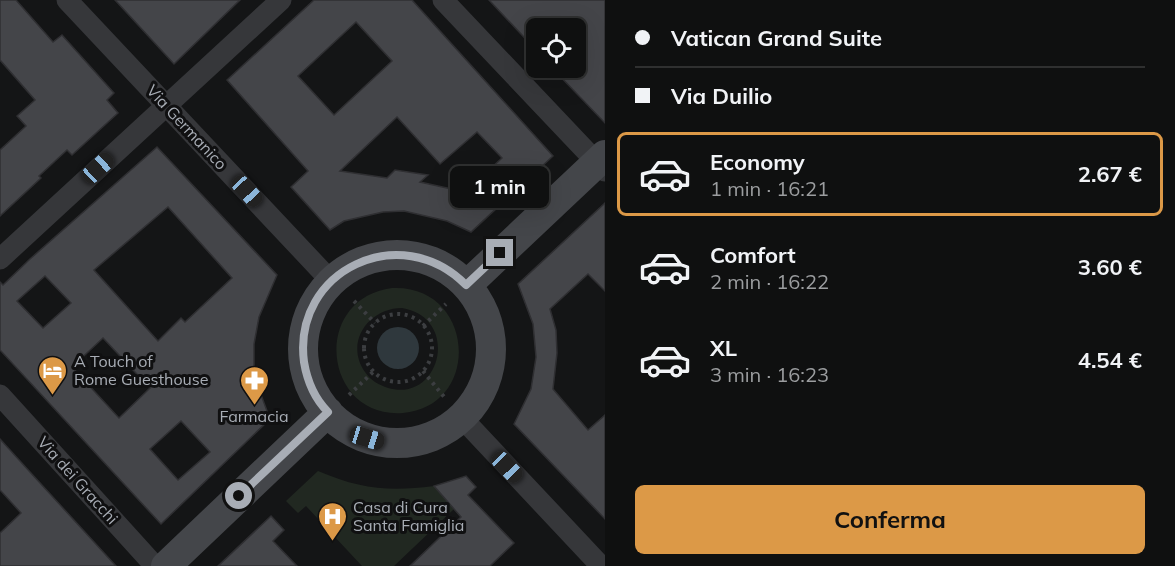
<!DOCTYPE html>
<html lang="it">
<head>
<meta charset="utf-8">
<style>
  :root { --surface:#0f1010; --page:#1d1e1e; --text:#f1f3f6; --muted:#9b9d9f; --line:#2f3030; --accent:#dc9947 }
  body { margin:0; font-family:Mulish,sans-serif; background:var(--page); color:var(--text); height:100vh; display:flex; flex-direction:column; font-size:22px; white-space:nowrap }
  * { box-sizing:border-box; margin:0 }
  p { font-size:20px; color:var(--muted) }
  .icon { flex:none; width:33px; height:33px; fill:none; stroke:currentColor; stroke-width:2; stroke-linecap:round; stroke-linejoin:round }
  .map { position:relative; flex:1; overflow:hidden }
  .side { display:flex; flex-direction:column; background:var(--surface); width:570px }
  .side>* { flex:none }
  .hud { display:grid; align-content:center; height:132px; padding:0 30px; background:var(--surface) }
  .fabs { position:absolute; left:526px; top:18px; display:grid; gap:12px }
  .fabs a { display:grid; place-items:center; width:60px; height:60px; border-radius:9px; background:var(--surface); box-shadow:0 6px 24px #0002,0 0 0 2px var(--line); font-size:30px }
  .end { position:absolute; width:27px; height:27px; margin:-14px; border:8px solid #a8adb5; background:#111; box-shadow:0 0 0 3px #111 }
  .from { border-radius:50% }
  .bubble { position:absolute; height:42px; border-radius:9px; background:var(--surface); box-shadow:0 6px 24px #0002,0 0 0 2px var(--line); font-size:20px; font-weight:700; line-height:42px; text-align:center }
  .car { position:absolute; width:18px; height:36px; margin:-18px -9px; border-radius:8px; box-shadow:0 0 4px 2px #0007; background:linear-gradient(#222 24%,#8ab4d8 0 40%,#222 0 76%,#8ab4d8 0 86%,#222 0) }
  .hud b { display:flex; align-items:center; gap:21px; height:57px; font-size:22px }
  .hud b+b { border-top:2px solid var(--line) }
  .hud i { width:15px; height:15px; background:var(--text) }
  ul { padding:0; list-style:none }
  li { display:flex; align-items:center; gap:18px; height:84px; margin:0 12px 9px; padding:0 18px; border:3px solid transparent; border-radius:9px }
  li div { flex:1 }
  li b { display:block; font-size:22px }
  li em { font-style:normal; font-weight:700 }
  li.selected { border-color:var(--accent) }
  li>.icon { width:54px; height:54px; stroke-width:1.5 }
  .action { display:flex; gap:12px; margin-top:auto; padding:12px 30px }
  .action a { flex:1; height:69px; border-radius:9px; background:var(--accent); color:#111; font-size:24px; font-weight:700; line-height:69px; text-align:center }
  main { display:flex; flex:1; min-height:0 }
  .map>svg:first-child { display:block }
  .green { fill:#212821; fill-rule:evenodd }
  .water { fill:#2f383d }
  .building { fill:#444549; stroke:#2f2f32; stroke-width:1.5; fill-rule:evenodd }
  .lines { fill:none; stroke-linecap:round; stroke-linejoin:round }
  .path { stroke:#3c3e41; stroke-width:4; stroke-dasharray:3 4.5; stroke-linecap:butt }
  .street { stroke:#36373a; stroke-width:21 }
  .secondary { stroke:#44464a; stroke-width:30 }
  .route { stroke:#a8adb5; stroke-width:8 }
  .labels { text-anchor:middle; stroke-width:6; stroke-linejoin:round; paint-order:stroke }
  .street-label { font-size:16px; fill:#a8adb5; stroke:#101011 }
  .poi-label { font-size:16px; fill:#a8adb5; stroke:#101011; text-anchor:start }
</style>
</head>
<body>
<main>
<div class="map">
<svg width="605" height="566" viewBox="0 0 605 566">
  <rect width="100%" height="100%" fill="#141516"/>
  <path class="green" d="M392 288C475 284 483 406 403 413 323 419 310 299 392 288ZM402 308C461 318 441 403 388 388 379 385 370 380 365 372 344 342 369 308 402 308Z
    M318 471C360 489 389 492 434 486L454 509 394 566H362L306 506 298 513 286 501Z"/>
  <path class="water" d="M377 348a21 21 0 1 1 42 0a21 21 0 1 1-42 0Z"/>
  <path class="building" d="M0 0H16L53 42 62 35 114 93 107 100 118 113 72 155 67 150 39 176 41 178 0 216V150L26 126 17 116 35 100 0 60Z
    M115 0H240L174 64Z
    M314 0H412L553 156 471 232 447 221 404 211 383 212 344 221 330 230 291 187 308 171 227 80ZM356 22 392 61 334 115 298 76ZM397 117 440 164 477 132 502 158 465 192 420 182 428 175 395 170 387 178 340 171Z
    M489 0H605V123L552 68H576V28H537V51Z
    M157 147 277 275 259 317 254 344V370L260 392 270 419 161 524 0 350V282L3 285 30 259ZM168 207 232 278 185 322 181 318 158 341 94 270ZM45 276 71 303 43 328 17 301ZM103 338 150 388 119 418 72 367ZM181 421 210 452 178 480 150 449Z
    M605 203V291L588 274 550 309 556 330 557 353 553 389 588 430 605 415V519L514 424 531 389 536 357 533 324 518 284Z
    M0 439 30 472 116 566H0V533L21 513 0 490Z
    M466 476 476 487 468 495 514 543 490 566H410L461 517 434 486Z
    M271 516 284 530 273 541 297 566H218Z"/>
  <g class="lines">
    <path class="path" d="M354 301 375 323
      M364 348a34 34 0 1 1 68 0a34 34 0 1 1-68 0Z
      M423 326 446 304
      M423 371 445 398
      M349 395 373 372"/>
    <path class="street" d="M67 0 331 281
      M443 0 605 171
      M0 259 281 0
      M0 395 155 566
      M462 418 601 566"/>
    <path class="secondary" d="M303 349a94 94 0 1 1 188 0a94 94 0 1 1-188 0Z
      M467 285 605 155
      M166 566 328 412"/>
  </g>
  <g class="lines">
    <path class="route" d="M239 496 328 412C315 399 307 380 304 362 292 270 401 219 466 285L500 253"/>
  </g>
  <defs>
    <symbol id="hotel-pin" viewBox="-11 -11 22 30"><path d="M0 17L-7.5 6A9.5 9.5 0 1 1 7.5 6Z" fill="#dc9947" stroke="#101011"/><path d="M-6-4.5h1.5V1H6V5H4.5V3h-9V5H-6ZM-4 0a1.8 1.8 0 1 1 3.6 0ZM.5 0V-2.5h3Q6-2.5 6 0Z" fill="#fff"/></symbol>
    <symbol id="pharmacy-pin" viewBox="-11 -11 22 30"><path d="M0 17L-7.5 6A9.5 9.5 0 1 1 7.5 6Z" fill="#dc9947" stroke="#101011"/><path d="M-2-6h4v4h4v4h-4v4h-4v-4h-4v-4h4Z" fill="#fff"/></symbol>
    <symbol id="hospital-pin" viewBox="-11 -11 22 30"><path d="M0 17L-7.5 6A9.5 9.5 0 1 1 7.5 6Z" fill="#dc9947" stroke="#101011"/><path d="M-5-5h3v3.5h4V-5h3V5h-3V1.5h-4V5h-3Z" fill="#fff"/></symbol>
  </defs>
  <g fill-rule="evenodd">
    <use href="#hotel-pin" x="36" y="354" width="33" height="45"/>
    <use href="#pharmacy-pin" x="238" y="364" width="33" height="45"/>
    <use href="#hospital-pin" x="316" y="500" width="33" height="45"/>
  </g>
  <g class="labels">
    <g class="street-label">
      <text transform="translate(187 127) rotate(47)" y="6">Via Germanico</text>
      <text transform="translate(78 480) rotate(48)" y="6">Via dei Gracchi</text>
    </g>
    <g class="poi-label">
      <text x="74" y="367">A Touch of<tspan x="74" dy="18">Rome Guesthouse</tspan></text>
      <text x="254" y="422" text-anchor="middle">Farmacia</text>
      <text x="353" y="513">Casa di Cura<tspan x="353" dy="18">Santa Famiglia</tspan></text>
    </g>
  </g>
</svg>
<div class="fabs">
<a><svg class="icon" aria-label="locate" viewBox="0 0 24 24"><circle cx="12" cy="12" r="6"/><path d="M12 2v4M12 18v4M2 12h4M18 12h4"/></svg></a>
</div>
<i class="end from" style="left:239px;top:496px"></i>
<i class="end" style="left:500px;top:253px"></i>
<div class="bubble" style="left:450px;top:166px;width:99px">1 min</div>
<i class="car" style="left:98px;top:168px;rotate:47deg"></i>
<i class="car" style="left:247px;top:191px;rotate:137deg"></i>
<i class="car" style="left:367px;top:438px;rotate:107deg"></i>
<i class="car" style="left:507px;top:467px;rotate:136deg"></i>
</div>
<section class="side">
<div class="hud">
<b><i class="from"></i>Vatican Grand Suite</b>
<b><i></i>Via Duilio</b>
</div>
<ul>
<li class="selected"><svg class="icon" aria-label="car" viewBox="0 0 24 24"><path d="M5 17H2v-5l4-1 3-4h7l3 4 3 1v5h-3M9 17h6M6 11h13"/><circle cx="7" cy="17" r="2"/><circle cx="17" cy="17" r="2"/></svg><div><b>Economy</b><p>1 min · 16:21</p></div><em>2.67 €</em></li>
<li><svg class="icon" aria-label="car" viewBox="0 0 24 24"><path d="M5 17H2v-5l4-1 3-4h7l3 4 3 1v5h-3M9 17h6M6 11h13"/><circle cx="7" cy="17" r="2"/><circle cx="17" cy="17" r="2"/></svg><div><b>Comfort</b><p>2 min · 16:22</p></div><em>3.60 €</em></li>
<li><svg class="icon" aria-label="car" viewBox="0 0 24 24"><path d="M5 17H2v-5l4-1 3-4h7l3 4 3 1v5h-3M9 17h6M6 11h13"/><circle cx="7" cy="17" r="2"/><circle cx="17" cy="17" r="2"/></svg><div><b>XL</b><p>3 min · 16:23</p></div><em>4.54 €</em></li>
</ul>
<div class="action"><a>Conferma</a></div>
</section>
</main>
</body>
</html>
